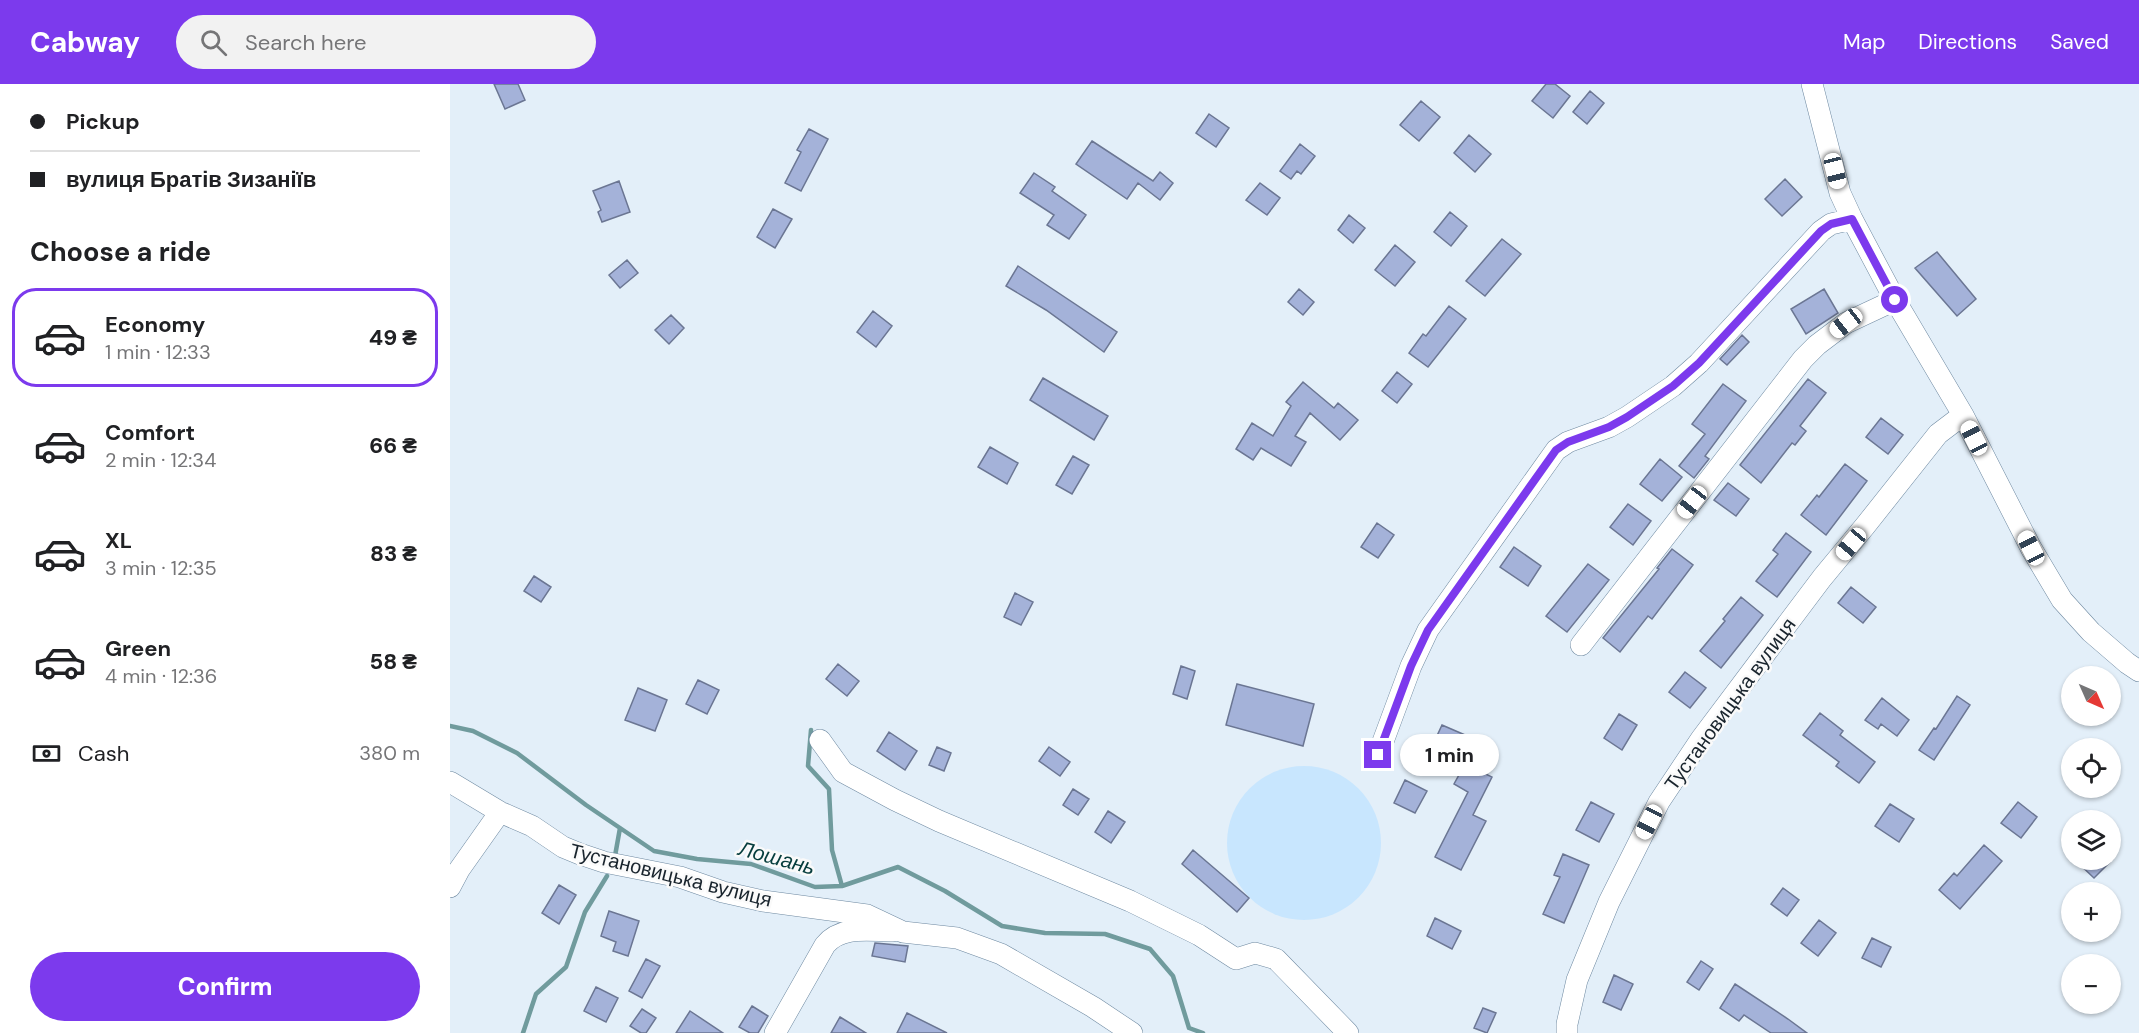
<!DOCTYPE html>
<html lang="en">
<head>
<meta charset="utf-8">
<style>
  :root { --surface:#fff; --page:#f2f2f2; --text:#202124; --muted:#757577; --line:#e0e0e0; --accent:#7c3aed }
  body { margin:0; font-family:"DM Sans",sans-serif; background:var(--page); color:var(--text); height:100vh; display:flex; flex-direction:column; font-size:22px; white-space:nowrap }
  * { box-sizing:border-box; margin:0 }
  p { font-size:20px; color:var(--muted) }
  .icon { flex:none; width:33px; height:33px; fill:none; stroke:currentColor; stroke-width:2; stroke-linecap:round; stroke-linejoin:round }
  .map { position:relative; flex:1; overflow:hidden }
  .side { display:flex; flex-direction:column; background:var(--surface); width:450px }
  .side>* { flex:none }
  .guide { display:grid; align-content:center; height:132px; padding:0 30px; background:var(--surface) }
  .needle { width:39px; rotate:135deg }
  .controls { position:absolute; left:1611px; top:582px; display:grid; gap:12px }
  .controls a { display:grid; place-items:center; width:60px; height:60px; border-radius:50%; background:var(--surface); box-shadow:0 2px 4px #0004; font-size:30px }
  .end { position:absolute; width:27px; height:27px; margin:-14px; border:8px solid #7c3aed; background:#fff; box-shadow:0 0 0 3px #fff }
  .from { border-radius:50% }
  .bubble { position:absolute; height:42px; border-radius:21px; background:var(--surface); box-shadow:0 2px 4px #0004; font-size:20px; font-weight:800; line-height:42px; text-align:center }
  .car { position:absolute; width:18px; height:36px; margin:-18px -9px; border-radius:8px; box-shadow:0 0 4px 2px #0007; background:linear-gradient(#fff 24%,#345 0 40%,#fff 0 76%,#345 0 86%,#fff 0) }
  .guide b { display:flex; align-items:center; gap:21px; height:57px; font-size:22px }
  .guide b+b { border-top:2px solid var(--line) }
  .guide i { width:15px; height:15px; background:var(--text) }
  ul { padding:0; list-style:none }
  li { display:flex; align-items:center; gap:18px; height:99px; margin:0 12px 9px; padding:0 18px; border:3px solid transparent; border-radius:24px }
  li div { flex:1 }
  li b { display:block; font-size:22px }
  li em { font-style:normal; font-weight:800 }
  li.on { border-color:var(--accent) }
  li>.icon { width:54px; height:54px; stroke-width:1.5 }
  h2 { padding:0 30px; font-size:27px; line-height:72px }
  .pay { display:flex; align-items:center; gap:15px; height:66px; padding:0 30px; font-size:22px }
  .pay p { margin-inline-start:auto }
  .action { display:flex; gap:12px; margin-top:auto; padding:12px 30px }
  .action a { flex:1; height:69px; border-radius:36px; background:var(--accent); color:#fff; font-size:24px; font-weight:800; line-height:69px; text-align:center }
  header { display:flex; align-items:center; gap:36px; box-sizing:border-box; height:84px; padding:0 30px; background:var(--accent); color:#fff }
  header strong { font-size:28px }
  nav { display:flex; gap:33px; margin-inline-start:auto; font-size:21px }
  .search { width:420px; height:54px; background:var(--page); display:flex; align-items:center; gap:15px; box-sizing:border-box; padding:0 21px; border-radius:33px; color:var(--muted); font-size:22px }
  main { display:flex; flex:1; min-height:0 }
  .map>svg:first-child { display:block }
  .built { fill:#c8e6fe }
  .lines { fill:none; stroke-linecap:round; stroke-linejoin:round }
  .stream { stroke:#709b9d; stroke-width:4.5 }
  .building { fill:#a4b2d9; stroke:#6b7693; stroke-width:1.5 }
  .minor-casing { stroke:#6e89a1; stroke-width:22 }
  .minor { stroke:#fff; stroke-width:21 }
  .route { stroke:#7c3aed; stroke-width:8 }
  .labels { text-anchor:middle; stroke-width:5; stroke-linejoin:round; paint-order:stroke }
  .street-label { font-size:20px; fill:#19242d; stroke:#fafafa }
  .water-label { font-size:21px; font-style:italic; fill:#063d3d; stroke:#fafafa }
</style>
</head>
<body>
<header>
<strong>Cabway</strong>
<div class="search"><svg class="icon" aria-label="search" viewBox="0 0 24 24"><circle cx="10" cy="10" r="6"/><path d="M15 15l6 6"/></svg>Search here</div>
<nav><a>Map</a><a>Directions</a><a>Saved</a></nav>
</header>
<main>
<section class="side">
<div class="guide">
<b><i class="from"></i>Pickup</b>
<b><i></i>вулиця Братів Зизаніїв</b>
</div>
<h2>Choose a ride</h2>
<ul>
<li class="on"><svg class="icon" aria-label="car" viewBox="0 0 24 24"><path d="M5 17H2v-5l4-1 3-4h7l3 4 3 1v5h-3M9 17h6M6 11h13"/><circle cx="7" cy="17" r="2"/><circle cx="17" cy="17" r="2"/></svg><div><b>Economy</b><p>1 min · 12:33</p></div><em>49 ₴</em></li>
<li><svg class="icon" aria-label="car" viewBox="0 0 24 24"><path d="M5 17H2v-5l4-1 3-4h7l3 4 3 1v5h-3M9 17h6M6 11h13"/><circle cx="7" cy="17" r="2"/><circle cx="17" cy="17" r="2"/></svg><div><b>Comfort</b><p>2 min · 12:34</p></div><em>66 ₴</em></li>
<li><svg class="icon" aria-label="car" viewBox="0 0 24 24"><path d="M5 17H2v-5l4-1 3-4h7l3 4 3 1v5h-3M9 17h6M6 11h13"/><circle cx="7" cy="17" r="2"/><circle cx="17" cy="17" r="2"/></svg><div><b>XL</b><p>3 min · 12:35</p></div><em>83 ₴</em></li>
<li><svg class="icon" aria-label="car" viewBox="0 0 24 24"><path d="M5 17H2v-5l4-1 3-4h7l3 4 3 1v5h-3M9 17h6M6 11h13"/><circle cx="7" cy="17" r="2"/><circle cx="17" cy="17" r="2"/></svg><div><b>Green</b><p>4 min · 12:36</p></div><em>58 ₴</em></li>
</ul>
<div class="pay"><svg class="icon" aria-label="cash" viewBox="0 0 24 24"><path d="M3 7h18v10H3z"/><circle cx="12" cy="12" r="2"/></svg>Cash<p>380 m</p></div>
<div class="action"><a>Confirm</a></div>
</section>
<div class="map">
<svg width="1689" height="949" viewBox="0 0 1689 949">
  <rect width="100%" height="100%" fill="#e3eff9"/>
  <path class="built" d="M777 759a77 77 0 1 1 154 0a77 77 0 1 1-154 0Z"/>
  <g class="lines">
    <path class="stream" d="M0 642 23 647 67 669 136 721 204 767 247 775 301 780 365 803 392 802 448 783 495 807 552 842 595 849 655 850 700 865 723 892 739 944 753 949
      M361 646 358 682 379 705 382 766 392 802
      M165 772 170 744
      M73 949 86 910 116 883 135 828 157 792"/>
  </g>
  <path class="building" d="M44 0H68L75 16 55 25Z
    M1096 0H1105L1120 12 1103 34 1082 17Z
    M1140 7 1154 19 1137 40 1123 28Z
    M971 17 990 33 969 57 950 41Z
    M759 30 779 44 766 63 746 49Z
    M359 45 378 55 351 107 335 99 351 68 347 66Z
    M1019 51 1041 70 1025 88 1004 69Z
    M642 57 703 97 710 88 723 99 710 116 688 99 677 115 626 80Z
    M850 60 865 72 851 90 847 87 841 95 830 87Z
    M584 89 605 103 602 107 636 131 619 155 597 141 604 131 570 109Z
    M1335 95 1352 113 1332 132 1315 115Z
    M169 97 180 128 152 138 148 128 151 126 143 107Z
    M810 99 830 114 817 131 796 116Z
    M323 125 342 135 325 164 307 153Z
    M1000 128 1017 142 1001 162 984 148Z
    M899 131 915 144 903 159 888 146Z
    M1052 155 1071 170 1035 212 1016 197Z
    M945 161 965 178 945 202 925 186Z
    M1487 168 1526 215 1507 232 1465 184Z
    M177 176 188 189 170 204 159 191Z
    M568 182 667 248 654 268 596 226 556 202Z
    M849 205 864 218 853 231 838 218Z
    M1374 205 1388 229 1356 250 1341 225Z
    M999 222 1016 235 978 283 959 269 973 250 976 252Z
    M423 227 442 242 426 263 407 248Z
    M221 231 234 244 219 260 205 246Z
    M1292 251 1299 258 1277 281 1270 275Z
    M947 288 962 300 947 319 932 307Z
    M593 294 658 332 644 356 580 316Z
    M1358 295 1376 309 1350 342 1356 347 1345 361 1342 359 1311 399 1290 381Z
    M853 298 884 324 888 319 908 336 890 356 860 329 845 352 856 358 841 382 811 364 803 376 786 365 802 339 823 352 841 322 836 318Z
    M1273 300 1296 317 1255 372 1259 375 1244 394 1229 382 1255 350 1242 340Z
    M1431 334 1453 351 1438 370 1416 353Z
    M540 363 568 379 557 400 528 383Z
    M623 372 639 381 622 410 606 401Z
    M1210 375 1232 393 1212 417 1190 400Z
    M1395 380 1417 397 1376 451 1351 431 1367 411 1369 413Z
    M1278 399 1299 415 1286 432 1264 416Z
    M1178 420 1201 437 1183 461 1160 443Z
    M927 439 944 451 928 474 911 463Z
    M1336 449 1361 468 1327 513 1306 497 1328 470 1323 466Z
    M1064 463 1091 482 1078 502 1050 483Z
    M1222 465 1243 481 1202 535 1198 532 1170 568 1153 554 1209 485 1207 484Z
    M1138 480 1159 496 1117 548 1096 532Z
    M84 492 101 503 91 518 74 507Z
    M1401 503 1426 523 1413 539 1388 519Z
    M565 509 583 518 571 541 554 533Z
    M1291 513 1313 531 1271 584 1250 567 1275 537 1273 535Z
    M388 580 409 597 397 612 376 595Z
    M731 582 745 587 737 615 723 610Z
    M1235 588 1256 604 1240 624 1219 608Z
    M248 596 269 606 257 630 236 620Z
    M787 600 864 620 853 662 776 641Z
    M188 604 217 616 205 647 175 636Z
    M1507 612 1520 621 1484 676 1469 666 1484 644 1486 645Z
    M1432 614 1459 636 1447 652 1431 640 1428 645 1415 636Z
    M1370 629 1393 647 1390 651 1425 678 1409 699 1386 682 1389 678 1353 651Z
    M1169 630 1187 641 1172 666 1154 654Z
    M992 641 1015 651 1002 678 980 667Z
    M439 648 467 667 455 686 427 667Z
    M487 663 501 669 494 687 479 681Z
    M599 663 620 678 610 692 589 677Z
    M1015 680 1042 693 1023 731 1036 737 1011 786 985 773 1018 708 1004 700Z
    M955 696 977 707 965 729 944 719Z
    M623 705 639 715 628 731 613 721Z
    M1141 718 1164 730 1149 758 1126 746Z
    M1568 718 1587 733 1571 754 1551 739Z
    M1440 720 1464 735 1449 758 1425 742Z
    M658 727 675 738 661 759 645 748Z
    M1534 761 1552 777 1510 825 1489 806 1504 789 1507 792Z
    M743 766 799 814 787 828 732 780Z
    M1113 770 1139 781 1114 839 1093 830 1110 793 1104 791Z
    M1625 776H1662L1644 794Z
    M109 801 126 811 109 840 92 829Z
    M1333 804 1349 816 1337 832 1321 820Z
    M159 827 189 837 178 872 163 867 166 858 151 852Z
    M985 834 1011 847 1002 865 977 852Z
    M1369 836 1386 849 1368 872 1351 859Z
    M1422 854 1441 863 1431 883 1412 874Z
    M425 859 458 862 455 878 422 872Z
    M196 875 210 882 192 914 179 907Z
    M1251 877 1263 885 1249 906 1237 898Z
    M1164 891 1183 900 1171 926 1153 918Z
    M1285 900 1338 935 1357 949H1321L1294 931 1289 937 1270 924Z
    M146 903 168 914 156 938 134 927Z
    M302 922 318 932 308 949H300L289 943Z
    M1033 924 1046 929 1037 949 1024 944Z
    M192 925 206 934 196 949H191L180 942Z
    M240 927 273 949H226Z
    M457 929 497 949H447Z
    M390 933 416 949H381Z"/>
  <g class="lines">
    <defs>
      <path id="minor" d="M1362 0 1390 109 1402 135 1445 216 1513 331 1581 464 1612 516 1641 548 1677 579 1689 587
        M1131 561 1353 275 1367 261 1396 239 1445 216
        M370 656 393 688 445 716 489 737 680 817 749 851 786 875 805 869 826 875 898 949
        M928 671 961 582 978 546 1106 366 1118 358 1159 343 1177 333 1223 302 1249 279 1371 147 1381 140 1402 135
        M0 698 50 728 82 742 113 763 130 770 154 778 230 793 273 808 313 817 417 831 453 848 507 854 551 870 643 923 682 949
        M0 803 9 786 50 728
        M325 949 375 861C391 841 420 847 443 847
        M1117 949V940L1127 896 1159 818 1209 718 1251 655 1372 494 1415 442 1488 350 1513 331"/>
    </defs>
    <use href="#minor" class="minor-casing"/>
    <use href="#minor" class="minor"/>
  </g>
  <g class="lines">
    <path class="route" d="M928 671 961 582 978 546 1106 366 1118 358 1159 343 1177 333 1223 302 1249 279 1371 147 1381 140 1402 135 1445 216"/>
  </g>
  <g class="labels">
    <g class="street-label">
      <text transform="translate(1280 620) rotate(-54)" y="7">Тустановицька вулиця</text>
      <text transform="translate(221 791) rotate(14)" y="7">Тустановицька вулиця</text>
    </g>
    <g class="water-label">
      <text transform="translate(327 774) rotate(15)" y="7">Лошань</text>
    </g>
  </g>
</svg>
<div class="controls">
<a><svg class="needle" viewBox="-14 -14 28 28"><path d="M0-13l5 13h-10z" fill="#e53935"/><path d="M0 13l5-13h-10z" fill="#757577"/></svg></a>
<a><svg class="icon" aria-label="locate" viewBox="0 0 24 24"><circle cx="12" cy="12" r="6"/><path d="M12 2v4M12 18v4M2 12h4M18 12h4"/></svg></a>
<a><svg class="icon" aria-label="layers" viewBox="0 0 24 24"><path d="M12 4l9 5-9 5-9-5zM3 14l9 5 9-5"/></svg></a>
<a>+</a>
<a>−</a>
</div>
<i class="end from" style="left:1445px;top:216px"></i>
<i class="end" style="left:928px;top:671px"></i>
<div class="bubble" style="left:950px;top:650px;width:99px">1 min</div>
<i class="car" style="left:1385px;top:87px;rotate:166deg"></i>
<i class="car" style="left:1396px;top:239px;rotate:232deg"></i>
<i class="car" style="left:1524px;top:354px;rotate:333deg"></i>
<i class="car" style="left:1242px;top:418px;rotate:218deg"></i>
<i class="car" style="left:1401px;top:460px;rotate:220deg"></i>
<i class="car" style="left:1581px;top:464px;rotate:333deg"></i>
<i class="car" style="left:1199px;top:738px;rotate:207deg"></i>
</div>
</main>
</body>
</html>
